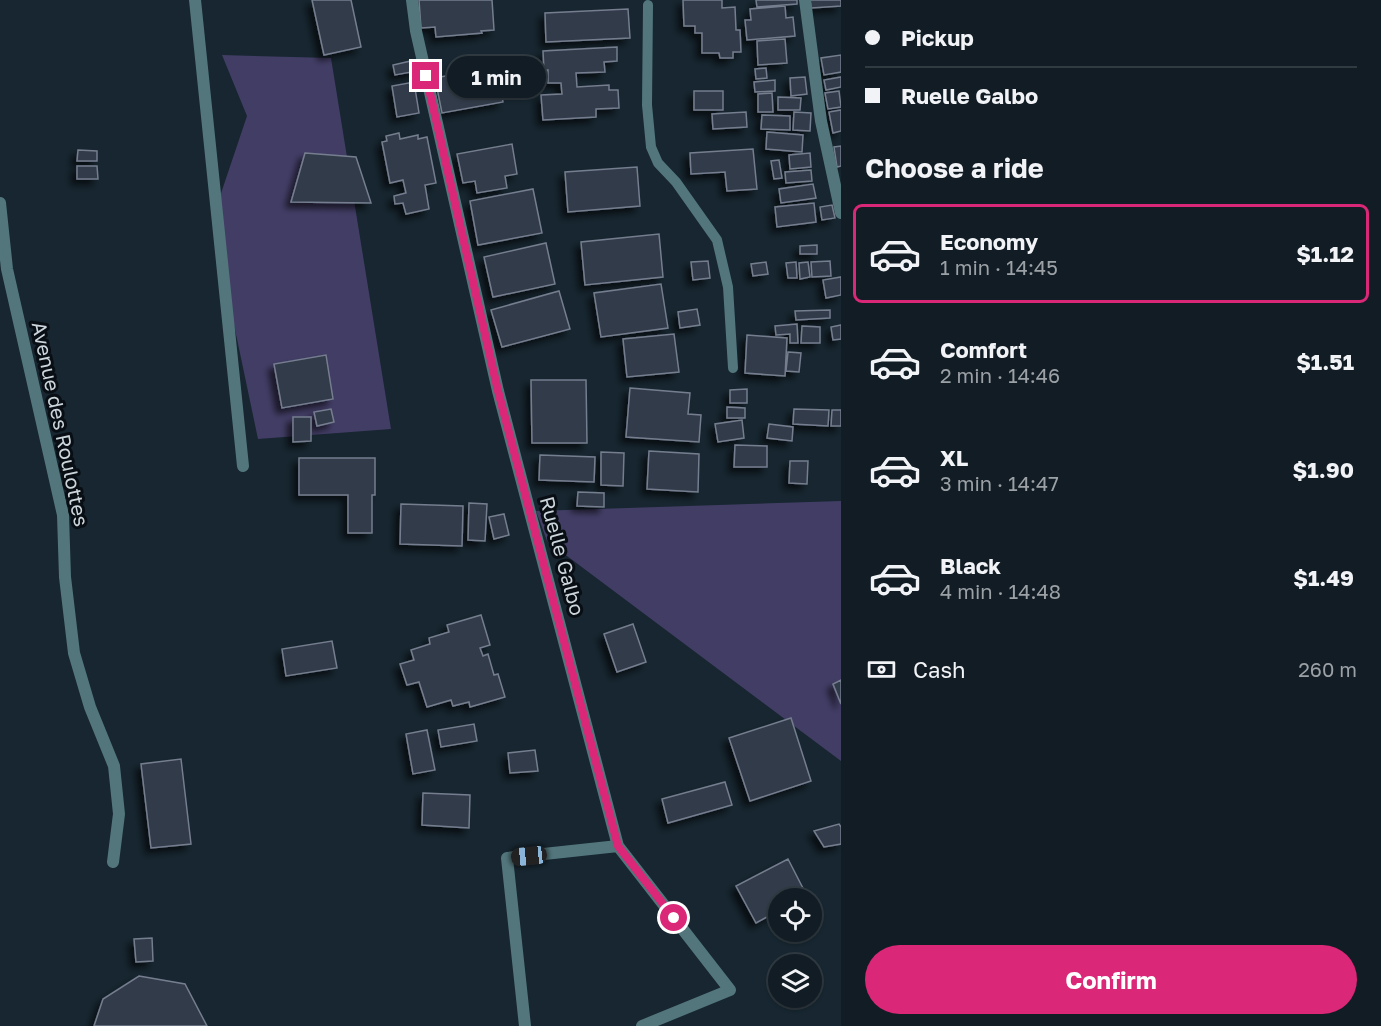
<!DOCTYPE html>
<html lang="en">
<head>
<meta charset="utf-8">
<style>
  :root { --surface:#111c24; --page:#1a252c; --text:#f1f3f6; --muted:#9ca1a6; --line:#303a41; --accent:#db2777 }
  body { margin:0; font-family:"Golos Text",sans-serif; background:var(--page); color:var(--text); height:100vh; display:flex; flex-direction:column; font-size:22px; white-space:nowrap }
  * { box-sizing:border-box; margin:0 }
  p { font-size:20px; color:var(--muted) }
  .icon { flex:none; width:33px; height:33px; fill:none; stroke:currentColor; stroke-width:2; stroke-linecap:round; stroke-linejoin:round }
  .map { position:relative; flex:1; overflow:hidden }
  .side { display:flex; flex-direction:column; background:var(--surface); width:540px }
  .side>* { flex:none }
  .top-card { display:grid; align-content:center; height:132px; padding:0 24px; background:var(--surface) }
  .fabs { position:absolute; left:768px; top:888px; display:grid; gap:12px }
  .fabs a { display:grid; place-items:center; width:54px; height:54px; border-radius:50%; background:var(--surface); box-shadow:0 2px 4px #0004,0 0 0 2px var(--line); font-size:30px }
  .end { position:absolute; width:27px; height:27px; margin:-14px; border:8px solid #db2777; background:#fff; box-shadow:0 0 0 3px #fff }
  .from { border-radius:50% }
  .bubble { position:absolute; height:42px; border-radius:21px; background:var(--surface); box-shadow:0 2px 4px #0004,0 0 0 2px var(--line); font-size:20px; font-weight:700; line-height:42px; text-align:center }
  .car { position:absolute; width:18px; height:36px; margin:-18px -9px; border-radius:8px; box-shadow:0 0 4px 2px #0007; background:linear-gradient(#222 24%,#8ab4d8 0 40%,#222 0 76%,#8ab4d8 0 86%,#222 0) }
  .top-card b { display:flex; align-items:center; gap:21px; height:57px; font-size:22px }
  .top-card b+b { border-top:2px solid var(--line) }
  .top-card i { width:15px; height:15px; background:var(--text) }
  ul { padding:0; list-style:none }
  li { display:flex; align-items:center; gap:18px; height:99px; margin:0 12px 9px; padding:0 12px; border:3px solid transparent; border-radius:9px }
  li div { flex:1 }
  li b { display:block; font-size:22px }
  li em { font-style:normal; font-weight:700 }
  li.on { border-color:var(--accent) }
  li>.icon { width:54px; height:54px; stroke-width:1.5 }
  h2 { padding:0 24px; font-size:27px; line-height:72px }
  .pay { display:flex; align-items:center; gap:15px; height:66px; padding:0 24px; font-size:22px }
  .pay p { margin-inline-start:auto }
  .primary-button { display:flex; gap:12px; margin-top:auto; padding:12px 24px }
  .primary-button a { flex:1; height:69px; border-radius:36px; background:var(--accent); color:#fff; font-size:24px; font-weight:700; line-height:69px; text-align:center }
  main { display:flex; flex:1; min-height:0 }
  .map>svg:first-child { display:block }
  .green { fill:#423d65 }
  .building { fill:#323a48; stroke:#757e8f; stroke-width:1.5; filter:url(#shadow) }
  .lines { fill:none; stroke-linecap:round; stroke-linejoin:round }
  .lane { stroke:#52767c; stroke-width:10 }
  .street { stroke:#52767c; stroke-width:12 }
  .route { stroke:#db2777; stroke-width:8 }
  .labels { text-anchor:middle; stroke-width:6; stroke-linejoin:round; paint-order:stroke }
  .street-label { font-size:20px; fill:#cbd5db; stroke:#080e13 }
</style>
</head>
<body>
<main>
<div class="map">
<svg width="841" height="1026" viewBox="0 0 841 1026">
  <defs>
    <filter id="shadow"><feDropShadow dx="-5.5" dy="5.5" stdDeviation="3" flood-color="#0009"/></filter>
  </defs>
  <rect width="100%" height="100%" fill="#172630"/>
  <path class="green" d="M222 55 331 58 391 429 258 439 212 220 247 116Z
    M841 501V761L547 541 536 511Z"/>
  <path class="building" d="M312 0H351L361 47 324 55Z
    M419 0H492L494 30 481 31 482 33 436 37 435 27 421 28Z
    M683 0H722V8L735 7 736 30H740L741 52H733V58H720L719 53H702V33H695V26H684Z
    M756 0H797V4L757 7Z
    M810 0H841V6L811 8Z
    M785 6 786 18 793 17 795 36 747 40 745 20H751L750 9Z
    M628 9 630 38 546 42 545 13Z
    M785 39 787 63 758 65 757 41Z
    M617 47V61L604 62 605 72 576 73 577 87 609 85V90H618L619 108 596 109V117L543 120 541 95 562 94 561 83H548V70H544L543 51Z
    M841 55V72L824 75 821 58Z
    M486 58 488 68 496 66 503 102 442 113 435 78 456 74 454 64Z
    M415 60 417 71 395 75 393 65Z
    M766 68 767 78 756 79 755 69Z
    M805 77 807 94 791 96 790 78Z
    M841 77V87L826 90 824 80Z
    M775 80V91L755 92 754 82Z
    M414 82 419 113 397 117 392 86Z
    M694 91H723V110H694Z
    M839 91 841 107 828 109 825 93Z
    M772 93 773 112H758V94Z
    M778 97 801 98 800 110H778Z
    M841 110V131L833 133 829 112Z
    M746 112 747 127 713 129 712 114Z
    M794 112 811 113 810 131 793 130Z
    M762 115 790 116V130L761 129Z
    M767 132 803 135 802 152 766 149Z
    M399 133 400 139 418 135V139L427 137 436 183 425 185 429 209 406 214 403 203 395 204 394 196 406 193 403 180 390 183 382 142 387 141 386 136Z
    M512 144 517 174 505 176 507 188 477 193 475 181 463 183 457 154Z
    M841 146V166L837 167 834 147Z
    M753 149 757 189 727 191 725 172 691 174 690 153Z
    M78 150 97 151V161H77Z
    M305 153 356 157 371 203 291 202Z
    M810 153 811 167 790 169 789 155Z
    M779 160 782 178 774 179 771 161Z
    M77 166H97L98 179H77Z
    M637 167 640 206 568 212 565 172Z
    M811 170 812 181 786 183 785 172Z
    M813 184 816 198 781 203 779 189Z
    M533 189 542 233 478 245 470 201Z
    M814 203 816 222 777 227 775 207Z
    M832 205 835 218 822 220 820 207Z
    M659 234 663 277 585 285 581 242Z
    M546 243 555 284 493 297 484 257Z
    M817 245V254H800V246Z
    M708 261 710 278 693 280 691 262Z
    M830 261 831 276 812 277 811 262Z
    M766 262 768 274 753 276 751 264Z
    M796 262 797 278H788L786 263Z
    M808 262 810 277 800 279 799 263Z
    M841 277V295L826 298 823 280Z
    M661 284 668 328 601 337 594 293Z
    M559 291 570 329 502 347 491 310Z
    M697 309 700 325 680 328 678 312Z
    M830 310V318L796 320 795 311Z
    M797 324 798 343H790V334L776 335 775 326Z
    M841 325V339L833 340 831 327Z
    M802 326 820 327V343H801Z
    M674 334 679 372 627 377 623 339Z
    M747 335 787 338 785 376 745 373Z
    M788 352 801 353 799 372 786 371Z
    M326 355 333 399 282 408 274 364Z
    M531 380H586L587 443H532Z
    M630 388 690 393 688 414 701 415 699 442 626 437Z
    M747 389V403H730V390Z
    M727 407 745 408V418H727Z
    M331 409 334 422 317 426 314 412Z
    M794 409 829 410 828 426 793 424Z
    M832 410H841V426H831Z
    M293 417H311V441L293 442Z
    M742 420 744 438 718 442 715 424Z
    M769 424 793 427 792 441 767 438Z
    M735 445 767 446V467H734Z
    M649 451 699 454 698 492 647 489Z
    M601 452 624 453 623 486 601 485Z
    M540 455 595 457 594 482 539 480Z
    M299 458H375V495H372V533H348V495H299Z
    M790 461H808L807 484 789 483Z
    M578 492 604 493V507L577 506Z
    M469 503 487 504 485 541 468 540Z
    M401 504 463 506 462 546 400 544Z
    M504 514 509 535 494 539 489 517Z
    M481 615 490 645 480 648 483 656 488 654 494 675 498 674 505 697 470 707 469 702 453 706 451 700 427 707 419 682 407 685 400 664 414 660 411 650 430 644 429 638 449 632 447 625Z
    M633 624 646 662 617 672 604 634Z
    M332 641 337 668 286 676 282 649Z
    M841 680V704L833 684Z
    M791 718 811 781 750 801 729 738Z
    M474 724 477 741 441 747 438 730Z
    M427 730 435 770 413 774 406 734Z
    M535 750 538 771 510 773 508 753Z
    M181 759 191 844 151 848 141 764Z
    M725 782 732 805 668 823 662 799Z
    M423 793 470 795 469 828 422 825Z
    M839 824 841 827V844L824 847 814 831Z
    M788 859 808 898H778V911L756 923 736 886Z
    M152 938 153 961 136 962 134 939Z
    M139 976 185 984 207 1026H94L103 999Z"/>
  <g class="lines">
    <path class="lane" d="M648 5 647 105 651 147 658 163 676 182 717 240 728 287 733 368"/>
    <path class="street" d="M195 0 243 466
      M412 0 416 31 498 391 618 846 507 858 525 1026
      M805 0 821 121 841 213
      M0 203 7 269 63 515 65 577 74 653 90 707 114 766 119 814 113 862
      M618 846 730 990 642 1026"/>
  </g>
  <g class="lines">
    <path class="route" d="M426 76 498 391 618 846 674 918"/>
  </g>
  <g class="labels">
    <g class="street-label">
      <text transform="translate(60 424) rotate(78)" y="7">Avenue des Roulottes</text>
      <text transform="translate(562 556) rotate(75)" y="7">Ruelle Galbo</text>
    </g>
  </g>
</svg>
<div class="fabs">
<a><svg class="icon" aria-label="locate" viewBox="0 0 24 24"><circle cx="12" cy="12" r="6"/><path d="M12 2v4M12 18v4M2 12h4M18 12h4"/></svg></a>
<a><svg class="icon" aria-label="layers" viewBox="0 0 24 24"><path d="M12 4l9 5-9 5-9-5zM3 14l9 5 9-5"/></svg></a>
</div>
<i class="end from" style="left:674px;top:918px"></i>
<i class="end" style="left:426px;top:76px"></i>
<div class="bubble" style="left:447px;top:56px;width:99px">1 min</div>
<i class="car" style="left:529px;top:856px;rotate:264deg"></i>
</div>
<section class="side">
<div class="top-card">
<b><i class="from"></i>Pickup</b>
<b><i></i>Ruelle Galbo</b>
</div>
<h2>Choose a ride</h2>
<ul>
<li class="on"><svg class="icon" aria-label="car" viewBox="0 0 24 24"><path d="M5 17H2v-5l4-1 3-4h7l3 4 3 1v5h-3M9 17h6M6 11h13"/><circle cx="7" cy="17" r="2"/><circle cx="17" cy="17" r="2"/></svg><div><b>Economy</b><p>1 min · 14:45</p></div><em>$1.12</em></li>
<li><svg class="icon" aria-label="car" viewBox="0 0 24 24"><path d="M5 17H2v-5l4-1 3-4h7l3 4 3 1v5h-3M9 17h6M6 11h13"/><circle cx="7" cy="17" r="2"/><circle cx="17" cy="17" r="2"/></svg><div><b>Comfort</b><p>2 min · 14:46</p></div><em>$1.51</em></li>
<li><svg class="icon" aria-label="car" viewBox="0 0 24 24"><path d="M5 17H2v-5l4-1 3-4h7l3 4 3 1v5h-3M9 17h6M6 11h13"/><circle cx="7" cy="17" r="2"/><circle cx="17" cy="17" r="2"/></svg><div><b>XL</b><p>3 min · 14:47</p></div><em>$1.90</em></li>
<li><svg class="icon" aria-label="car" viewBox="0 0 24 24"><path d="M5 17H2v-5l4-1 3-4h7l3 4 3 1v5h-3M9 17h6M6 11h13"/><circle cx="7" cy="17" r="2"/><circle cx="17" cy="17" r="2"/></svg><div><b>Black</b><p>4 min · 14:48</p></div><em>$1.49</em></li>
</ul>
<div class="pay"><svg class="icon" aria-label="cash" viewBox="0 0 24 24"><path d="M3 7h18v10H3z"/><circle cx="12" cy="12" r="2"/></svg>Cash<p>260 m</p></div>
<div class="primary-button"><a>Confirm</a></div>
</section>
</main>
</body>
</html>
